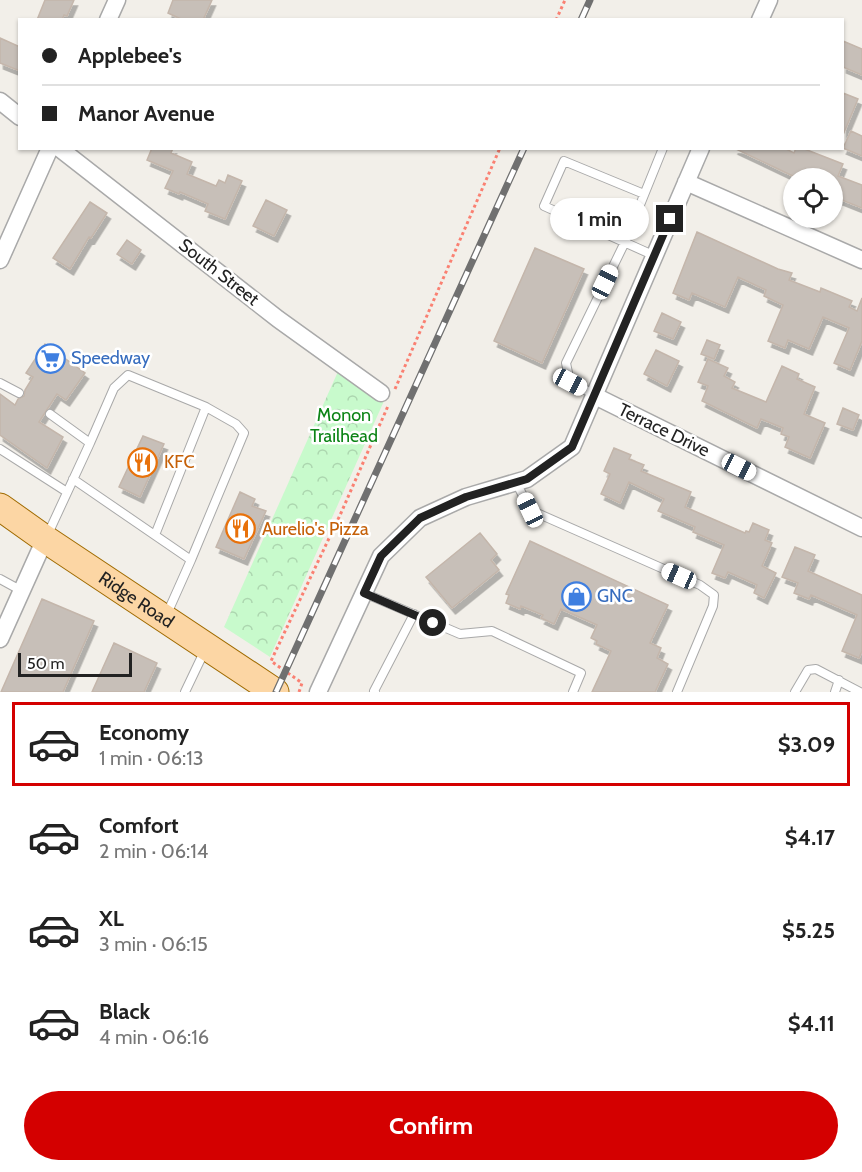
<!DOCTYPE html>
<html lang="en">
<head>
<meta charset="utf-8">
<style>
  :root { --surface:#fff; --page:#f6f6f6; --text:#222; --muted:#767676; --line:#e0e0e0; --accent:#d40000 }
  body { margin:0; font-family:Cabin,sans-serif; background:var(--page); color:var(--text); height:100vh; display:flex; flex-direction:column; font-size:22px; white-space:nowrap }
  * { box-sizing:border-box; margin:0 }
  p { font-size:20px; color:var(--muted) }
  .icon { flex:none; width:33px; height:33px; fill:none; stroke:currentColor; stroke-width:2; stroke-linecap:round; stroke-linejoin:round }
  .map { position:relative; height:692px; overflow:hidden }
  .drawer { display:flex; flex-direction:column; background:var(--surface); flex:1 }
  .drawer>* { flex:none }
  .top-card { position:absolute; left:18px; top:18px; width:826px; height:132px; border-radius:0px; box-shadow:0 2px 4px #0004; display:grid; align-content:center; height:132px; padding:0 24px; background:var(--surface) }
  .tools { position:absolute; left:783px; top:168px; display:grid; gap:12px }
  .tools a { display:grid; place-items:center; width:60px; height:60px; border-radius:50%; background:var(--surface); box-shadow:0 2px 4px #0004; font-size:30px }
  .scale { position:absolute; left:18px; bottom:15px; width:114px; box-sizing:border-box; padding-left:6px; border:3px solid #222; border-top:0; font-size:16px; line-height:21px; white-space:nowrap; color:#222; -webkit-text-stroke:4px #fff; paint-order:stroke }
  .end { position:absolute; width:27px; height:27px; margin:-14px; border:8px solid #222; background:#fff; box-shadow:0 0 0 3px #fff }
  .from { border-radius:50% }
  .bubble { position:absolute; height:42px; border-radius:21px; background:var(--surface); box-shadow:0 2px 4px #0004; font-size:20px; font-weight:800; line-height:42px; text-align:center }
  .car { position:absolute; width:18px; height:36px; margin:-18px -9px; border-radius:8px; box-shadow:0 0 4px 2px #0007; background:linear-gradient(#fff 24%,#345 0 40%,#fff 0 76%,#345 0 86%,#fff 0) }
  .top-card b { display:flex; align-items:center; gap:21px; height:57px; font-size:22px }
  .top-card b+b { border-top:2px solid var(--line) }
  .top-card i { width:15px; height:15px; background:var(--text) }
  ul { padding:10px 0 0; list-style:none }
  li { display:flex; align-items:center; gap:18px; height:84px; margin:0 12px 9px; padding:0 12px; border:3px solid transparent; border-radius:0px }
  li div { flex:1 }
  li b { display:block; font-size:22px }
  li em { font-style:normal; font-weight:800 }
  li.selected { border-color:var(--accent) }
  li>.icon { width:54px; height:54px; stroke-width:1.5 }
  .button { display:flex; gap:12px; margin-top:auto; padding:12px 24px }
  .button a { flex:1; height:69px; border-radius:36px; background:var(--accent); color:#fff; font-size:24px; font-weight:800; line-height:69px; text-align:center }
  .map>svg:first-child { display:block }
  .park { fill:url(#park-crowns) }
  .building { fill:#c7bfb8; stroke:#c4b6ab; stroke-width:1.5; filter:url(#shadow) }
  .lines { fill:none; stroke-linecap:round; stroke-linejoin:round }
  .service-casing { stroke:#a9a9a9; stroke-width:10 }
  .minor-casing { stroke:#a9a9a9; stroke-width:19 }
  .primary-casing { stroke:#a06b00; stroke-width:29 }
  .path { stroke:#fa8072; stroke-width:3; stroke-dasharray:3 3; stroke-linecap:butt }
  .service { stroke:#fff; stroke-width:8 }
  .minor { stroke:#fff; stroke-width:16 }
  .primary { stroke:#fcd6a4; stroke-width:27 }
  .rail-casing { stroke:#707070; stroke-width:7 }
  .rail { stroke:#fff; stroke-width:4.5; stroke-dasharray:14; stroke-linecap:butt }
  .route { stroke:#222; stroke-width:8 }
  .labels { text-anchor:middle; stroke-width:5; stroke-linejoin:round; paint-order:stroke }
  .street-label { font-size:18px; fill:#222; stroke:#fff }
  .shop-label { font-size:18px; fill:#366cbe; stroke:#fff; text-anchor:start }
  .park-label { font-size:18px; fill:#0c8416; stroke:#fff }
  .food-label { font-size:18px; fill:#c56008; stroke:#fff; text-anchor:start }
</style>
</head>
<body>
<div class="map">
<svg width="862" height="692" viewBox="0 0 862 692">
  <defs>
    <pattern id="park-crowns" width="20" height="18" patternUnits="userSpaceOnUse" patternTransform="scale(1.5)"><rect width="20" height="18" fill="#c8facc"/><path d="M2 6a3 3 0 1 1 6 0M12 15a3 3 0 1 1 6 0" fill="none" stroke="#acd6af"/></pattern>
    <filter id="shadow"><feDropShadow dx="3.5" dy="6" stdDeviation="0" flood-color="#0004"/></filter>
  </defs>
  <rect width="100%" height="100%" fill="#f2efe9"/>
  <path class="park" d="M340 367 384 401 270 657 224 627Z"/>
  <path class="building" d="M45 0H74L67 16 64 15 62 20H37Z
    M173 0H212L203 20H183L168 13Z
    M0 38 20 47V71L0 63Z
    M843 41 862 49V75L843 67Z
    M843 93 858 99 843 135Z
    M851 131 862 136V156L843 148Z
    M152 148H173L171 153 192 162 187 174 216 186 219 180 225 183 228 175 242 181 225 219 205 211 208 204 180 192 179 194 165 188 173 171 147 160Z
    M734 148H784L794 153 796 148H802L843 164 838 176 862 185V208L832 196V178H797Z
    M266 200 287 210 274 236 253 226Z
    M90 202 107 213 91 238 89 237 70 269 53 258Z
    M697 232 778 269 792 273 789 280 820 292 821 288 852 301 849 307 857 311 862 298V341L850 370 834 363 849 328 823 317 809 349 788 340 785 348 768 341 783 305 764 296 766 290 738 277 725 307 692 293 689 300 673 293Z
    M127 240 141 250 132 264 117 254Z
    M535 248 584 269 542 363 494 341Z
    M662 313 681 322 673 339 654 331Z
    M707 340 720 345 714 359 701 354Z
    M45 344 85 373 66 400 57 394 39 422 63 437 47 468 0 435V394L15 405 18 399 24 396 25 390 33 377 26 373Z
    M656 350 679 361 667 386 644 374Z
    M708 359 728 368 724 376 735 382 732 388 766 402 782 366 799 374 797 379 815 387 804 414 825 423 810 458 785 447 789 437 781 434 783 428 761 419 757 428 702 401 708 386 698 382Z
    M843 408 859 415 853 430 837 424Z
    M143 436 164 444 140 497 119 487Z
    M614 448 631 455 629 459 644 465 641 471 691 492 685 507 745 533 746 531 749 532 753 523 769 530 765 540 772 543 762 566 776 573 764 598 754 593 757 585 728 572 725 578 712 573 724 545 693 532 695 527 658 511 664 499 629 482 620 503 601 494 610 474 604 471Z
    M240 492 255 499 252 506 266 511 244 559 216 547Z
    M480 533 497 554 491 560 499 570 452 608 426 577Z
    M530 541 668 605 650 643 661 648 657 658 668 664 655 692H592L611 651 596 644 597 641 591 638 597 625 561 609 554 624 541 618 543 615 521 606 520 609 506 603 509 595 506 594Z
    M795 547 815 555 808 571 862 595V651L859 658 842 651 857 615 811 595 809 599 794 593 798 583 782 577Z
    M42 599 94 621 63 692H1Z
    M114 643 157 663 144 692H92Z"/>
  <g class="lines">
    <defs>
      <path id="service" d="M644 194 564 161 544 206 655 256
        M0 383 19 393
        M595 395 570 382 566 363 625 242 663 148
        M90 443 114 388 128 375 206 407 155 535
        M0 449 67 492
        M73 479 191 560 166 616
        M516 482 530 510 700 585 714 595 713 606 677 692
        M47 536 90 443 50 414
        M191 560 244 433 236 424 206 407
        M0 579 22 591
        M364 593 460 634 492 631 581 673 573 692
        M185 692 205 650
        M375 692 374 691 414 614
        M795 692 808 670 816 669 860 692
        M835 692 839 680"/>
      <path id="minor" d="M108 20 117 0
        M760 20 769 0
        M0 101 20 117
        M59 148 278 319 381 393
        M686 182 862 260
        M0 260 50 148
        M595 396 862 528
        M0 639 45 539
        M318 692 381 556 420 518 466 497 527 479 572 447 701 148"/>
      <g id="primary">
        <path id="s1" d="M0 507 45 539 275 692"/>
      </g>
    </defs>
    <use href="#service" class="service-casing"/>
    <use href="#minor" class="minor-casing"/>
    <use href="#primary" class="primary-casing"/>
    <path class="path" d="M556 20 565 0
      M395 389 500 148
      M299 692 302 683 271 661 341 513 388 406"/>
    <use href="#service" class="service"/>
    <use href="#minor" class="minor"/>
    <use href="#primary" class="primary"/>
    <defs>
      <path id="rail" d="M581 20 590 0
        M276 692 524 148"/>
    </defs>
    <use href="#rail" class="rail-casing"/>
    <use href="#rail" class="rail"/>
  </g>
  <g class="lines">
    <path class="route" d="M433 623 364 593 381 556 420 518 466 497 527 479 572 447 670 219"/>
  </g>
  <defs>
    <symbol id="supermarket-ring" viewBox="-11 -11 22 22"><circle r="9.5" fill="#fff" stroke="#3f7fe0" stroke-width="1.5"/><path d="M-6-5.5h2.5l.6 2H6L4.5 2H-2.5L-4.4-4H-6ZM-1.5 3.2a1.3 1.3 0 1 0 .1 0ZM3 3.2a1.3 1.3 0 1 0 .1 0Z" fill="#3f7fe0"/></symbol>
    <symbol id="restaurant-ring" viewBox="-11 -11 22 22"><circle r="9.5" fill="#fff" stroke="#e8710a" stroke-width="1.5"/><path d="M-5-6h1v4h1v-4h1v4h1v-4h1v5L-1.5 .5V6h-2V.5L-5-1ZM5-6V6H3V1.5H1.5Q1.5-4 5-6Z" fill="#e8710a"/></symbol>
    <symbol id="shop-ring" viewBox="-11 -11 22 22"><circle r="9.5" fill="#fff" stroke="#3f7fe0" stroke-width="1.5"/><path d="M-5-2.5h2.3a2.7 3.5 0 0 1 5.4 0H5L5.5 6h-11ZM-1.5-2.5h3a1.5 2.3 0 0 0-3 0Z" fill="#3f7fe0"/></symbol>
  </defs>
  <g fill-rule="evenodd">
    <use href="#supermarket-ring" x="34" y="342" width="33" height="33"/>
    <use href="#restaurant-ring" x="126" y="446" width="33" height="33"/>
    <use href="#restaurant-ring" x="224" y="512" width="33" height="33"/>
    <use href="#shop-ring" x="560" y="580" width="33" height="33"/>
  </g>
  <g class="labels">
    <g class="street-label">
      <text transform="translate(219 272) rotate(38)" y="6">South Street</text>
      <text transform="translate(664 430) rotate(26)" y="6">Terrace Drive</text>
      <text dy="6" stroke="none"><textPath href="#s1" startOffset="165">Ridge Road</textPath></text>
    </g>
    <g class="shop-label">
      <text x="71" y="364">Speedway</text>
      <text x="597" y="602">GNC</text>
    </g>
    <g class="park-label">
      <text x="344" y="421">Monon<tspan x="344" dy="21">Trailhead</tspan></text>
    </g>
    <g class="food-label">
      <text x="164" y="468">KFC</text>
      <text x="262" y="535">Aurelio's Pizza</text>
    </g>
  </g>
</svg>
<div class="tools">
<a><svg class="icon" aria-label="locate" viewBox="0 0 24 24"><circle cx="12" cy="12" r="6"/><path d="M12 2v4M12 18v4M2 12h4M18 12h4"/></svg></a>
</div>
<div class="scale">50 m</div>
<i class="end from" style="left:433px;top:623px"></i>
<i class="end" style="left:670px;top:219px"></i>
<div class="bubble" style="left:550px;top:198px;width:99px">1 min</div>
<i class="car" style="left:605px;top:282px;rotate:26deg"></i>
<i class="car" style="left:570px;top:382px;rotate:118deg"></i>
<i class="car" style="left:739px;top:467px;rotate:117deg"></i>
<i class="car" style="left:530px;top:510px;rotate:335deg"></i>
<i class="car" style="left:679px;top:576px;rotate:294deg"></i>
<div class="top-card">
<b><i class="from"></i>Applebee's</b>
<b><i></i>Manor Avenue</b>
</div>
</div>
<section class="drawer">
<ul>
<li class="selected"><svg class="icon" aria-label="car" viewBox="0 0 24 24"><path d="M5 17H2v-5l4-1 3-4h7l3 4 3 1v5h-3M9 17h6M6 11h13"/><circle cx="7" cy="17" r="2"/><circle cx="17" cy="17" r="2"/></svg><div><b>Economy</b><p>1 min · 06:13</p></div><em>$3.09</em></li>
<li><svg class="icon" aria-label="car" viewBox="0 0 24 24"><path d="M5 17H2v-5l4-1 3-4h7l3 4 3 1v5h-3M9 17h6M6 11h13"/><circle cx="7" cy="17" r="2"/><circle cx="17" cy="17" r="2"/></svg><div><b>Comfort</b><p>2 min · 06:14</p></div><em>$4.17</em></li>
<li><svg class="icon" aria-label="car" viewBox="0 0 24 24"><path d="M5 17H2v-5l4-1 3-4h7l3 4 3 1v5h-3M9 17h6M6 11h13"/><circle cx="7" cy="17" r="2"/><circle cx="17" cy="17" r="2"/></svg><div><b>XL</b><p>3 min · 06:15</p></div><em>$5.25</em></li>
<li><svg class="icon" aria-label="car" viewBox="0 0 24 24"><path d="M5 17H2v-5l4-1 3-4h7l3 4 3 1v5h-3M9 17h6M6 11h13"/><circle cx="7" cy="17" r="2"/><circle cx="17" cy="17" r="2"/></svg><div><b>Black</b><p>4 min · 06:16</p></div><em>$4.11</em></li>
</ul>
<div class="button"><a>Confirm</a></div>
</section>
</body>
</html>
